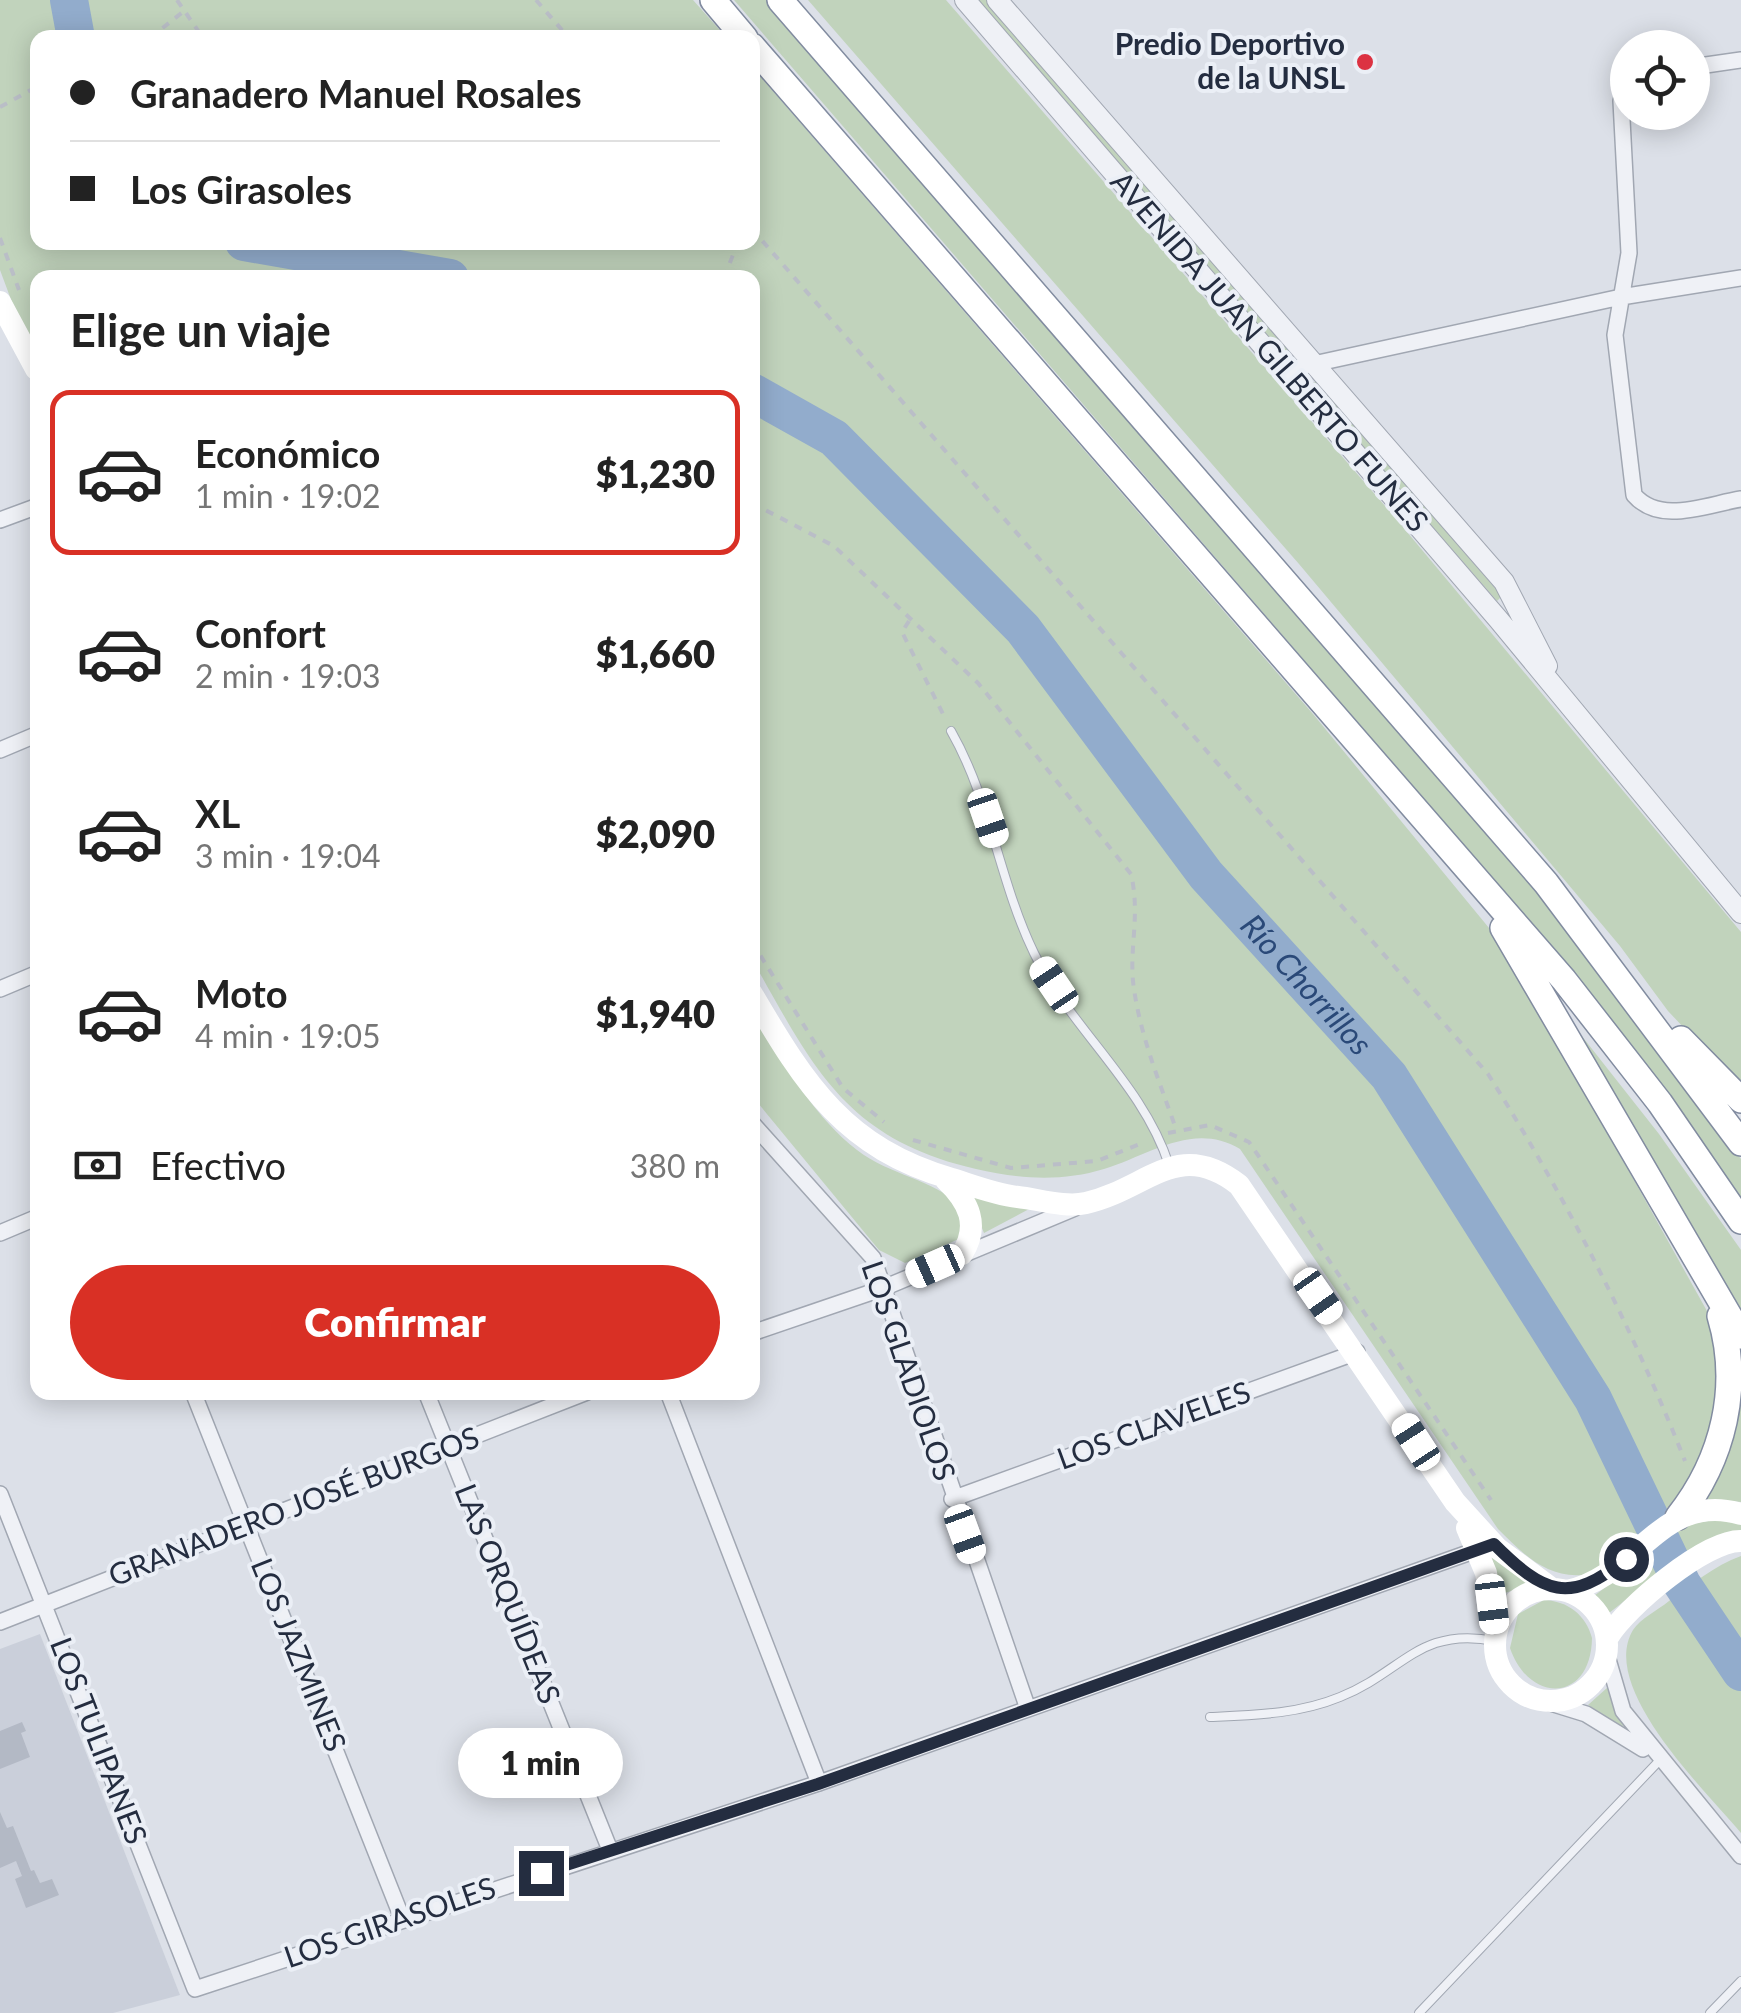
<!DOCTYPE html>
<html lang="es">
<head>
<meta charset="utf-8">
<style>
  :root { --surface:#fff; --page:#f6f6f6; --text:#222; --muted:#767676; --line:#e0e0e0; --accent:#d93025 }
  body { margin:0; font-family:Lato,sans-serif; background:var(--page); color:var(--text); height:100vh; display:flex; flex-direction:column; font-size:38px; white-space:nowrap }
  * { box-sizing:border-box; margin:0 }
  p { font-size:32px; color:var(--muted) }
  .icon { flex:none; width:55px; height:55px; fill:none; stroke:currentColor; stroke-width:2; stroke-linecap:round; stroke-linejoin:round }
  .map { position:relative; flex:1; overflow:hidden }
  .drawer { position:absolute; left:30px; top:270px; width:730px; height:1130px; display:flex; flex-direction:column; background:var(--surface); border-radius:20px; box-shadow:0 5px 25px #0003 }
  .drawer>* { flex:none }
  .guide { position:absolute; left:30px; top:30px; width:730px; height:220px; border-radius:20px; box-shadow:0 5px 25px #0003; display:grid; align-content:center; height:220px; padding:0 40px; background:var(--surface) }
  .controls { position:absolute; left:1610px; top:30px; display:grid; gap:20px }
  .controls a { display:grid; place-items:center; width:100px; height:100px; border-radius:50%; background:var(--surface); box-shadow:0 5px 25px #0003; font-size:50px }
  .end { position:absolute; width:45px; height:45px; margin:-22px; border:12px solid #242d40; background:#fff; box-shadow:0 0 0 5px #fff }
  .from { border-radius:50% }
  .bubble { position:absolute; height:70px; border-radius:35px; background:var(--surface); box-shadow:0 5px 25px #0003; font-size:32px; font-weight:800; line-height:70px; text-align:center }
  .car { position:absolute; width:30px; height:60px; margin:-30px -15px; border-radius:12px; box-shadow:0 0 8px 2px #0007; background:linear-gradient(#fff 24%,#345 0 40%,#fff 0 76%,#345 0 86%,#fff 0) }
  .guide b { display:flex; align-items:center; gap:35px; height:95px; font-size:38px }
  .guide b+b { border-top:2px solid var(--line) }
  .guide i { width:25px; height:25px; background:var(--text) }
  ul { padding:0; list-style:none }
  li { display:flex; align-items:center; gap:30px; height:165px; margin:0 20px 15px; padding:0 20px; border:5px solid transparent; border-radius:20px }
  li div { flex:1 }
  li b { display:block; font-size:38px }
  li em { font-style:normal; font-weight:800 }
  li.selected { border-color:var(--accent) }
  li>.icon { width:90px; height:90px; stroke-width:1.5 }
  h2 { padding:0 40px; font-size:45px; line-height:120px }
  .pay { display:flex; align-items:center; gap:25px; height:110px; padding:0 40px; font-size:38px }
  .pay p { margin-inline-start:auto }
  .primary-button { display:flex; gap:20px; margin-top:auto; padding:20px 40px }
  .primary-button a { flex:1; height:115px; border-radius:60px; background:var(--accent); color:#fff; font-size:40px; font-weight:800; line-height:115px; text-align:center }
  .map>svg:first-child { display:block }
  .built { fill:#cacfda }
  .green { fill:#c1d3bc }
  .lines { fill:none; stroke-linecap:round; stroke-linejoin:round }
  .river { stroke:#92accc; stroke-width:38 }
  .building { fill:#b3b9c5 }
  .service-casing { stroke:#a1a7b2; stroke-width:10 }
  .minor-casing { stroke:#a1a7b2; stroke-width:18 }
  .tertiary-casing { stroke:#a1a7b2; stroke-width:22 }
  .trunk-casing { stroke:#828ca0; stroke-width:28 }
  .path { stroke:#babec7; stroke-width:4; stroke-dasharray:8 8; stroke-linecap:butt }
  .service { stroke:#eff1f6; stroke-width:8 }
  .minor { stroke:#eff1f6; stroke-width:15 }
  .tertiary { stroke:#eff1f6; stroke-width:20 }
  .secondary { stroke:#fff; stroke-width:22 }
  .trunk { stroke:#fff; stroke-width:25 }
  .route { stroke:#242d40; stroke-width:12 }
  .poi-dot { fill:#dc3242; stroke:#ebeff6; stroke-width:4 }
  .labels { text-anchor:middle; stroke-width:8; stroke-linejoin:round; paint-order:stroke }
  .poi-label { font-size:30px; font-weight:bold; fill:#242d40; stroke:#ebeff6; text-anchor:end }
  .street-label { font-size:30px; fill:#242d40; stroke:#ebeff6 }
  .water-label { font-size:32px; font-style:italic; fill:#2a4978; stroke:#ebeff6 }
</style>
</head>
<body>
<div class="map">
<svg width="1741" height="2013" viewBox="0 0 1741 2013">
  <rect width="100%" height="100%" fill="#dce0e8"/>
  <path class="built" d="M40 1634 180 1995 113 2013H0V1649Z"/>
  <path class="green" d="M0 0H693L726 37 38 38V242H752L753 68 1313 714 1503 945 1712 1320 1722 1379 1707 1445 1682 1495 1595 1570 1582 1575C1546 1578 1522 1553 1498 1529L1240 1149C1193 1121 1150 1155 1104 1169 1062 1182 1018 1179 976 1169 846 1139 814 1069 753 961L752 278H38L37 347 19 321 0 270Z
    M734 0H767L1537 890 1741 1159V1198L1543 937Z
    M808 0H946L1392 514 1741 932V1088L1668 1011 1620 946 1299 564Z
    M976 0H986L1290 352 1280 350Z
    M1316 381 1502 596 1497 601 1310 386Z
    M752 1014C783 1061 812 1115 857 1150 889 1175 935 1180 959 1205L961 1238 905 1263 879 1250 753 1097Z
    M1581 1035 1659 1134 1741 1250V1309L1604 1085Z
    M969 1196 1031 1208 984 1233Z
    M1741 1388V1502L1702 1499 1731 1435Z
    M1719 1519 1741 1522V1530L1695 1546 1609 1613 1594 1596 1686 1525Z
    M1490 1552 1529 1585 1502 1594Z
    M1741 1556V1833C1707 1792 1598 1688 1633 1630 1640 1619 1658 1610 1669 1601 1692 1584 1714 1566 1741 1556Z
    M1544 1600C1568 1601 1586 1615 1592 1638 1591 1703 1529 1704 1510 1648L1518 1614Z
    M1608 1687 1624 1728 1588 1705Z"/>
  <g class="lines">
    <g class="river">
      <path d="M69 0 76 38"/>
      <path d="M244 242 450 278"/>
      <path id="s1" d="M752 392 834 438 1023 629 1206 875 1389 1076 1593 1399 1682 1584 1741 1672"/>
    </g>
  </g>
  <path class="building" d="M22 1722 26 1731 21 1733 30 1757 0 1769V1731Z
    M0 1812 7 1828 13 1826 31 1871 34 1870 40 1883 52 1879 59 1895 26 1908 15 1879 22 1876 16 1861 0 1868Z"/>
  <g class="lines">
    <defs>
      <path id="service" d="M951 731C991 801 999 881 1034 953 1070 1028 1143 1084 1169 1165
        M1210 1717C1255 1715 1299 1714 1340 1697 1403 1672 1419 1626 1495 1641
        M1419 2013 1659 1761
        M1710 2013 1741 1981"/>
      <path id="minor" d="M1692 67 1741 60
        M1628 85 1621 101 1629 253 1615 335 1634 495C1660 525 1705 505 1741 499
        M1286 370 1621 297 1741 278
        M0 520 38 506
        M0 750 38 734
        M0 989 38 973
        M752 1123 873 1258 1028 1709
        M0 1233 38 1217
        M752 1333 881 1289 1075 1208
        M193 1392 402 1918
        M426 1392 610 1850
        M668 1392 819 1783
        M0 1494 195 1989 819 1783 1485 1547
        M952 1499 1357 1352
        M0 1622 587 1392
        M1607 1656 1623 1711 1741 1856
        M1544 1701 1586 1714 1643 1749"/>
      <path id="tertiary" d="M965 0 1498 619 1741 913
        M997 0 1504 582 1547 666"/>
      <path id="trunk" d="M713 0 745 38
        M780 0 1546 883 1741 1143
        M752 46 1564 980 1660 1103 1741 1221
        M1503 928 1741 1336
        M1681 1039 1741 1100
        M1678 1517C1724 1459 1741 1386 1720 1316"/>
    </defs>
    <use href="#service" class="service-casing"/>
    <use href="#minor" class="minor-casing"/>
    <use href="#tertiary" class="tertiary-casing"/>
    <use href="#trunk" class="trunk-casing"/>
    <path class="path" d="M177 0 203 38
      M536 0 569 38
      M150 38 184 11
      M0 107 38 86
      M752 229 1488 1074C1566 1198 1631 1325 1685 1461
      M0 238 19 290
      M724 278 738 242
      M752 503 834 546 978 683 1131 874C1141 917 1128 950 1134 989 1141 1038 1160 1083 1176 1129
      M909 621 902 632 945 718
      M752 942 843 1088 884 1122
      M1168 1133 1210 1125 1249 1142 1491 1500
      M913 1140 1011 1168 1097 1161 1145 1142"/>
    <use href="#service" class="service"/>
    <use href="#minor" class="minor"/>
    <use href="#tertiary" class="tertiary"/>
    <path class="secondary" d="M0 302 36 369
      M752 994C806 1086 845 1148 952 1179 974 1186 994 1194 1018 1197 1037 1199 1066 1208 1086 1203 1148 1189 1177 1137 1239 1185L1455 1502 1497 1548 1551 1588
      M946 1180C969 1202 980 1225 962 1254
      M1467 1528 1486 1573 1496 1631
      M1495 1645a56 56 0 1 1 112 0a56 56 0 1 1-112 0Z
      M1567 1591C1637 1577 1662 1490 1741 1514
      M1608 1637C1626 1607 1706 1540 1741 1541"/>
    <use href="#trunk" class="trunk"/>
  </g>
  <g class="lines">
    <path class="route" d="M541 1873 818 1784 1494 1544C1544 1594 1569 1605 1626 1559"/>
  </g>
  <circle class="poi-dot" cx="1365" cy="62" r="10"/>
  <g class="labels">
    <g class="poi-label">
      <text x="1345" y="55">Predio Deportivo<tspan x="1345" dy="34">de la UNSL</tspan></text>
    </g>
    <g class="street-label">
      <text transform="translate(1269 352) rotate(49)" y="10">AVENIDA JUAN GILBERTO FUNES</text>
      <text transform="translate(908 1371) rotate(71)" y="10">LOS GLADIOLOS</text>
      <text transform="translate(1154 1426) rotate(-20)" y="10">LOS CLAVELES</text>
      <text transform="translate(294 1507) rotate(-21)" y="10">GRANADERO JOSÉ BURGOS</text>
      <text transform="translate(507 1594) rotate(68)" y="10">LAS ORQUÍDEAS</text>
      <text transform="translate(298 1655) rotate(68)" y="10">LOS JAZMINES</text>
      <text transform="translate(98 1741) rotate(69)" y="10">LOS TULIPANES</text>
      <text transform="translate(390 1923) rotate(-19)" y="10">LOS GIRASOLES</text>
    </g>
    <g class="water-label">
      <text dy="11" stroke="none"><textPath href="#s1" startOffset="818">Río Chorrillos</textPath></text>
    </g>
  </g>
</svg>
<div class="controls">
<a><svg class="icon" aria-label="locate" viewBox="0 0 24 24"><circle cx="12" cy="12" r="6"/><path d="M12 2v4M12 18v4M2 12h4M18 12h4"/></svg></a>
</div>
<i class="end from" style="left:1626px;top:1559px"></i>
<i class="end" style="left:541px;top:1873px"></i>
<div class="bubble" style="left:458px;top:1728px;width:165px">1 min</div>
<i class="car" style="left:988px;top:818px;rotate:161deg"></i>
<i class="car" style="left:1054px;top:985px;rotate:326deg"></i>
<i class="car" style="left:935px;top:1266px;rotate:246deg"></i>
<i class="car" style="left:1318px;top:1296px;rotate:145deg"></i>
<i class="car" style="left:1416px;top:1442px;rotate:327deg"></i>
<i class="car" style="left:965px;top:1534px;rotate:160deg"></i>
<i class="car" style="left:1492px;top:1604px;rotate:173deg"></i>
<div class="guide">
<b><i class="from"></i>Granadero Manuel Rosales</b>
<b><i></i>Los Girasoles</b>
</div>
<section class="drawer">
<h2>Elige un viaje</h2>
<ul>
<li class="selected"><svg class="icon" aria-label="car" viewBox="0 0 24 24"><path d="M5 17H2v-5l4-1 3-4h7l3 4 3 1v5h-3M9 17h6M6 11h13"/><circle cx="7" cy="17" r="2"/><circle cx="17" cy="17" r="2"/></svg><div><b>Económico</b><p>1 min · 19:02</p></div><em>$1,230</em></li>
<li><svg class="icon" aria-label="car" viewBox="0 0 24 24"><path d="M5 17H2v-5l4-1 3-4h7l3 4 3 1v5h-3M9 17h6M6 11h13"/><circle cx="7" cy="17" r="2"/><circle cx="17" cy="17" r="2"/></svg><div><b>Confort</b><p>2 min · 19:03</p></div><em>$1,660</em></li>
<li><svg class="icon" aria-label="car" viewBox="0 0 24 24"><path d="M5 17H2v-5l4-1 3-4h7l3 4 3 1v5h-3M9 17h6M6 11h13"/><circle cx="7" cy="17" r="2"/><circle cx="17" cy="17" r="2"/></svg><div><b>XL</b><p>3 min · 19:04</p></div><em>$2,090</em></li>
<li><svg class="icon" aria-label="car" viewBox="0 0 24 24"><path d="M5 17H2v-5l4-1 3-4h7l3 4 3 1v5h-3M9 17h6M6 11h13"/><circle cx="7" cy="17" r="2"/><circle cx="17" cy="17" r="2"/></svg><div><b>Moto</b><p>4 min · 19:05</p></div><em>$1,940</em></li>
</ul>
<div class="pay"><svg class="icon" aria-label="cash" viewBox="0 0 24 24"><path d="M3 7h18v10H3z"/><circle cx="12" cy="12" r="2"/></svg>Efectivo<p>380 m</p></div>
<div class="primary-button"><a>Confirmar</a></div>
</section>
</div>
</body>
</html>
